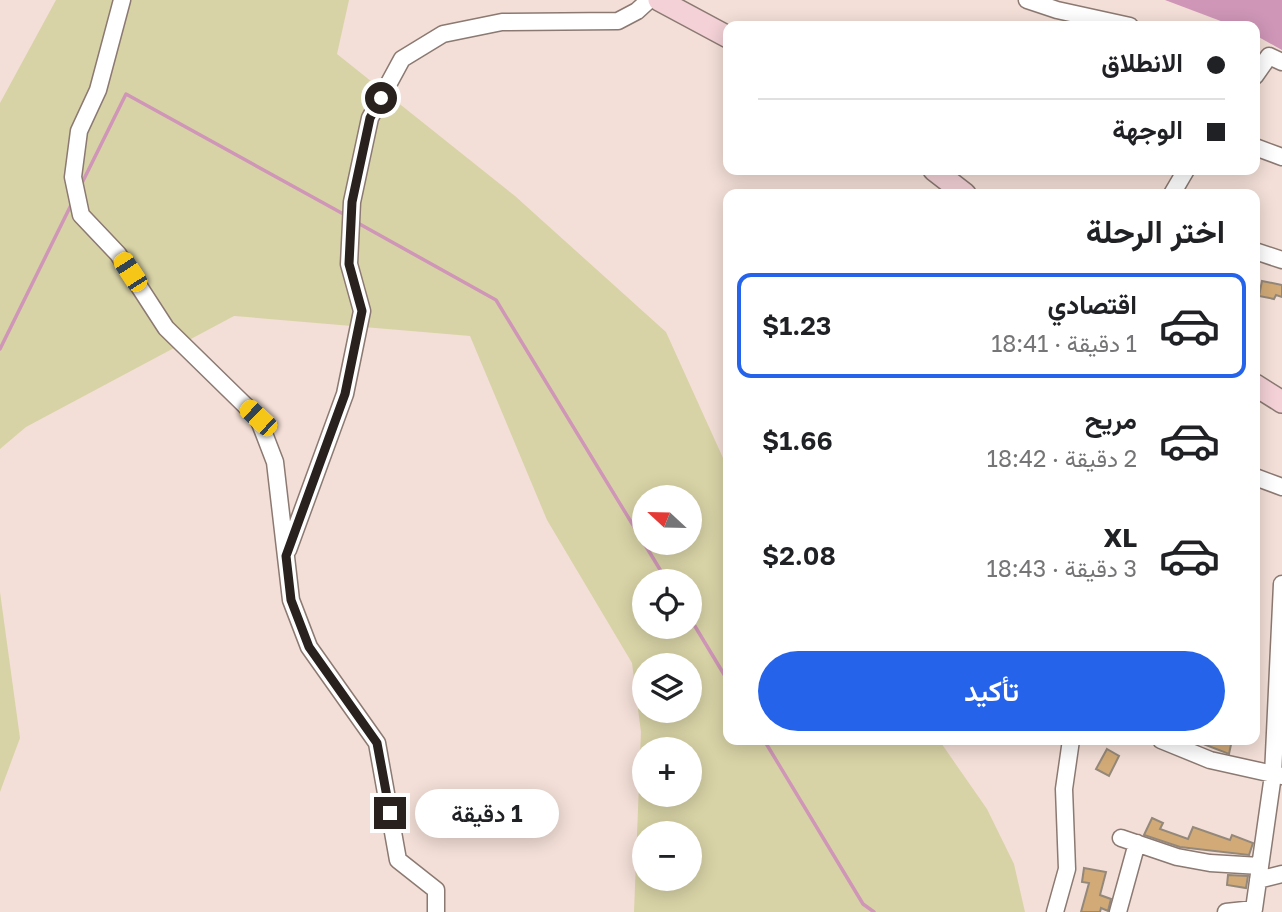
<!DOCTYPE html>
<html lang="ar">
<head>
<meta charset="utf-8">
<style>
  :root { --surface:#fff; --page:#f6f6f6; --text:#202124; --muted:#757577; --line:#e0e0e0; --accent:#2563eb }
  body { margin:0; font-family:"Golos Text",Vazirmatn,sans-serif; background:var(--page); color:var(--text); direction:rtl; height:100vh; display:flex; flex-direction:column; font-size:26px; white-space:nowrap }
  * { box-sizing:border-box; margin:0 }
  p { font-size:23px; color:var(--muted) }
  .icon { flex:none; width:38px; height:38px; fill:none; stroke:currentColor; stroke-width:2; stroke-linecap:round; stroke-linejoin:round }
  .map { position:relative; flex:1; overflow:hidden; direction:ltr }
  .drawer { position:absolute; left:723px; top:189px; width:537px; height:556px; display:flex; flex-direction:column; background:var(--surface); border-radius:14px; box-shadow:0 4px 18px #0003; direction:rtl }
  .drawer>* { flex:none }
  .hud { position:absolute; left:723px; top:21px; width:537px; height:154px; border-radius:14px; box-shadow:0 4px 18px #0003; direction:rtl; display:grid; align-content:center; height:154px; padding:0 35px; background:var(--surface) }
  .needle { width:46px; rotate:292deg }
  .controls { position:absolute; left:632px; top:485px; display:grid; gap:14px }
  .controls a { display:grid; place-items:center; width:70px; height:70px; border-radius:50%; background:var(--surface); box-shadow:0 4px 18px #0003; font-size:35px }
  .end { position:absolute; width:32px; height:32px; margin:-16px; border:9px solid #28211e; background:#fff; box-shadow:0 0 0 4px #fff }
  .from { border-radius:50% }
  .bubble { position:absolute; height:49px; border-radius:24px; background:var(--surface); box-shadow:0 4px 18px #0003; font-size:23px; font-weight:600; line-height:49px; text-align:center; direction:rtl }
  .car { position:absolute; width:21px; height:42px; margin:-21px -10px; border-radius:9px; box-shadow:0 0 5px 2px #0007; background:linear-gradient(#f5c518 24%,#345 0 40%,#f5c518 0 76%,#345 0 86%,#f5c518 0) }
  .hud b { display:flex; align-items:center; gap:24px; height:66px; font-size:26px }
  .hud b+b { border-top:2px solid var(--line) }
  .hud i { width:18px; height:18px; background:var(--text) }
  ul { padding:0; list-style:none }
  li { display:flex; align-items:center; gap:21px; height:105px; margin:0 14px 10px; padding:0 21px; border:4px solid transparent; border-radius:14px }
  li div { flex:1 }
  li b { display:block; font-size:26px }
  li em { font-style:normal; font-weight:600 }
  li.selected { border-color:var(--accent) }
  li>.icon { width:63px; height:63px; stroke-width:1.5 }
  h2 { padding:0 35px; font-size:32px; line-height:84px }
  .primary-button { display:flex; gap:14px; margin-top:auto; padding:14px 35px }
  .primary-button a { flex:1; height:80px; border-radius:42px; background:var(--accent); color:#fff; font-size:28px; font-weight:600; line-height:80px; text-align:center }
  .map>svg:first-child { display:block }
  .green { fill:#d8d3a6; fill-rule:evenodd }
  .water { fill:#cf96b7 }
  .lines { fill:none; stroke-linecap:round; stroke-linejoin:round }
  .stream { stroke:#cf96b7; stroke-width:3.5 }
  .building { fill:#d2aa77; stroke:#94887a; stroke-width:2 }
  .street-casing { stroke:#8b7972; stroke-width:19 }
  .secondary-casing { stroke:#8b7972; stroke-width:24 }
  .street { stroke:#fff; stroke-width:16 }
  .secondary { stroke:#f3d1d6; stroke-width:21 }
  .route { stroke:#28211e; stroke-width:9 }
</style>
</head>
<body>
<div class="map">
<svg width="1282" height="912" viewBox="0 0 1282 912">
  <rect width="100%" height="100%" fill="#f3dfd7"/>
  <path class="green" d="M56 0H349L337 54 515 196 666 332 728 469V740H939L987 809 1014 864 1025 912H634L641 732 632 663 547 520 470 336 234 316 26 427 0 449V103ZM644 497H690V542H644ZM644 581H690V626H644ZM644 665H690V710H644ZM644 749H690V794H644ZM644 833H690V878H644Z
    M0 592 20 738 0 792Z"/>
  <path class="water" d="M1165 0H1282V50L1255 35V26H1234Z"/>
  <g class="lines">
    <path class="stream" d="M80 187 126 94 347 216
      M356 222 496 300 667 581
      M0 349 72 203
      M690 618 728 681
      M764 740 863 904 874 912"/>
  </g>
  <path class="building" d="M1262 281 1282 285V297L1276 295 1274 299 1259 296Z
    M1193 740H1232L1229 754Z
    M1107 749 1119 756 1109 776 1096 769Z
    M1152 818 1163 823 1160 829 1188 839 1193 827 1230 840 1232 835 1253 843 1249 855 1180 847 1144 835Z
    M1084 868 1106 872 1100 895 1111 899 1108 911 1101 908 1100 912H1081L1089 883 1082 882Z
    M1228 875 1248 876 1246 888 1227 885Z"/>
  <g class="lines">
    <defs>
      <path id="street" d="M122 0 98 90 79 131 73 177 81 215 118 254 166 328 258 418 275 462 291 600 309 647 377 743 398 860 436 890V912
        M1027 0 1057 10 1130 26
        M1255 76 1269 56 1282 62
        M1255 147 1282 157
        M1172 194 1186 170
        M1255 251 1282 260
        M1255 477 1282 487
        M288 550 345 394 362 311 349 264 352 202 370 118 402 59 443 34 502 22 618 21 637 11 649 0
        M1161 740 1210 760 1282 776
        M1121 838 1177 857 1210 863 1260 866
        M1258 880 1282 874
        M1055 912 1067 869 1064 789 1071 740
        M1118 912 1137 843
        M1226 912 1254 909 1273 775 1282 584"/>
      <path id="secondary" d="M659 0 728 37
        M934 170 965 194
        M1255 385 1282 402"/>
    </defs>
    <use href="#street" class="street-casing"/>
    <use href="#secondary" class="secondary-casing"/>
    <use href="#street" class="street"/>
    <use href="#secondary" class="secondary"/>
  </g>
  <g class="lines">
    <path class="route" d="M381 98 370 118 352 202 349 264 362 311 345 394 286 556 291 600 309 647 377 743 390 813"/>
  </g>
</svg>
<div class="controls">
<a><svg class="needle" viewBox="-14 -14 28 28"><path d="M0-13l5 13h-10z" fill="#e53935"/><path d="M0 13l5-13h-10z" fill="#757577"/></svg></a>
<a><svg class="icon" aria-label="locate" viewBox="0 0 24 24"><circle cx="12" cy="12" r="6"/><path d="M12 2v4M12 18v4M2 12h4M18 12h4"/></svg></a>
<a><svg class="icon" aria-label="layers" viewBox="0 0 24 24"><path d="M12 4l9 5-9 5-9-5zM3 14l9 5 9-5"/></svg></a>
<a>+</a>
<a>−</a>
</div>
<i class="end from" style="left:381px;top:98px"></i>
<i class="end" style="left:390px;top:813px"></i>
<div class="bubble" style="left:415px;top:789px;width:144px">1 دقيقة</div>
<i class="car" style="left:130px;top:272px;rotate:327deg"></i>
<i class="car" style="left:258px;top:418px;rotate:313deg"></i>
<div class="hud">
<b><i class="from"></i>الانطلاق</b>
<b><i></i>الوجهة</b>
</div>
<section class="drawer">
<h2>اختر الرحلة</h2>
<ul>
<li class="selected"><svg class="icon" aria-label="car" viewBox="0 0 24 24"><path d="M5 17H2v-5l4-1 3-4h7l3 4 3 1v5h-3M9 17h6M6 11h13"/><circle cx="7" cy="17" r="2"/><circle cx="17" cy="17" r="2"/></svg><div><b>اقتصادي</b><p>1 دقيقة · 18:41</p></div><em>$1.23</em></li>
<li><svg class="icon" aria-label="car" viewBox="0 0 24 24"><path d="M5 17H2v-5l4-1 3-4h7l3 4 3 1v5h-3M9 17h6M6 11h13"/><circle cx="7" cy="17" r="2"/><circle cx="17" cy="17" r="2"/></svg><div><b>مريح</b><p>2 دقيقة · 18:42</p></div><em>$1.66</em></li>
<li><svg class="icon" aria-label="car" viewBox="0 0 24 24"><path d="M5 17H2v-5l4-1 3-4h7l3 4 3 1v5h-3M9 17h6M6 11h13"/><circle cx="7" cy="17" r="2"/><circle cx="17" cy="17" r="2"/></svg><div><b>XL</b><p>3 دقيقة · 18:43</p></div><em>$2.08</em></li>
</ul>
<div class="primary-button"><a>تأكيد</a></div>
</section>
</div>
</body>
</html>
